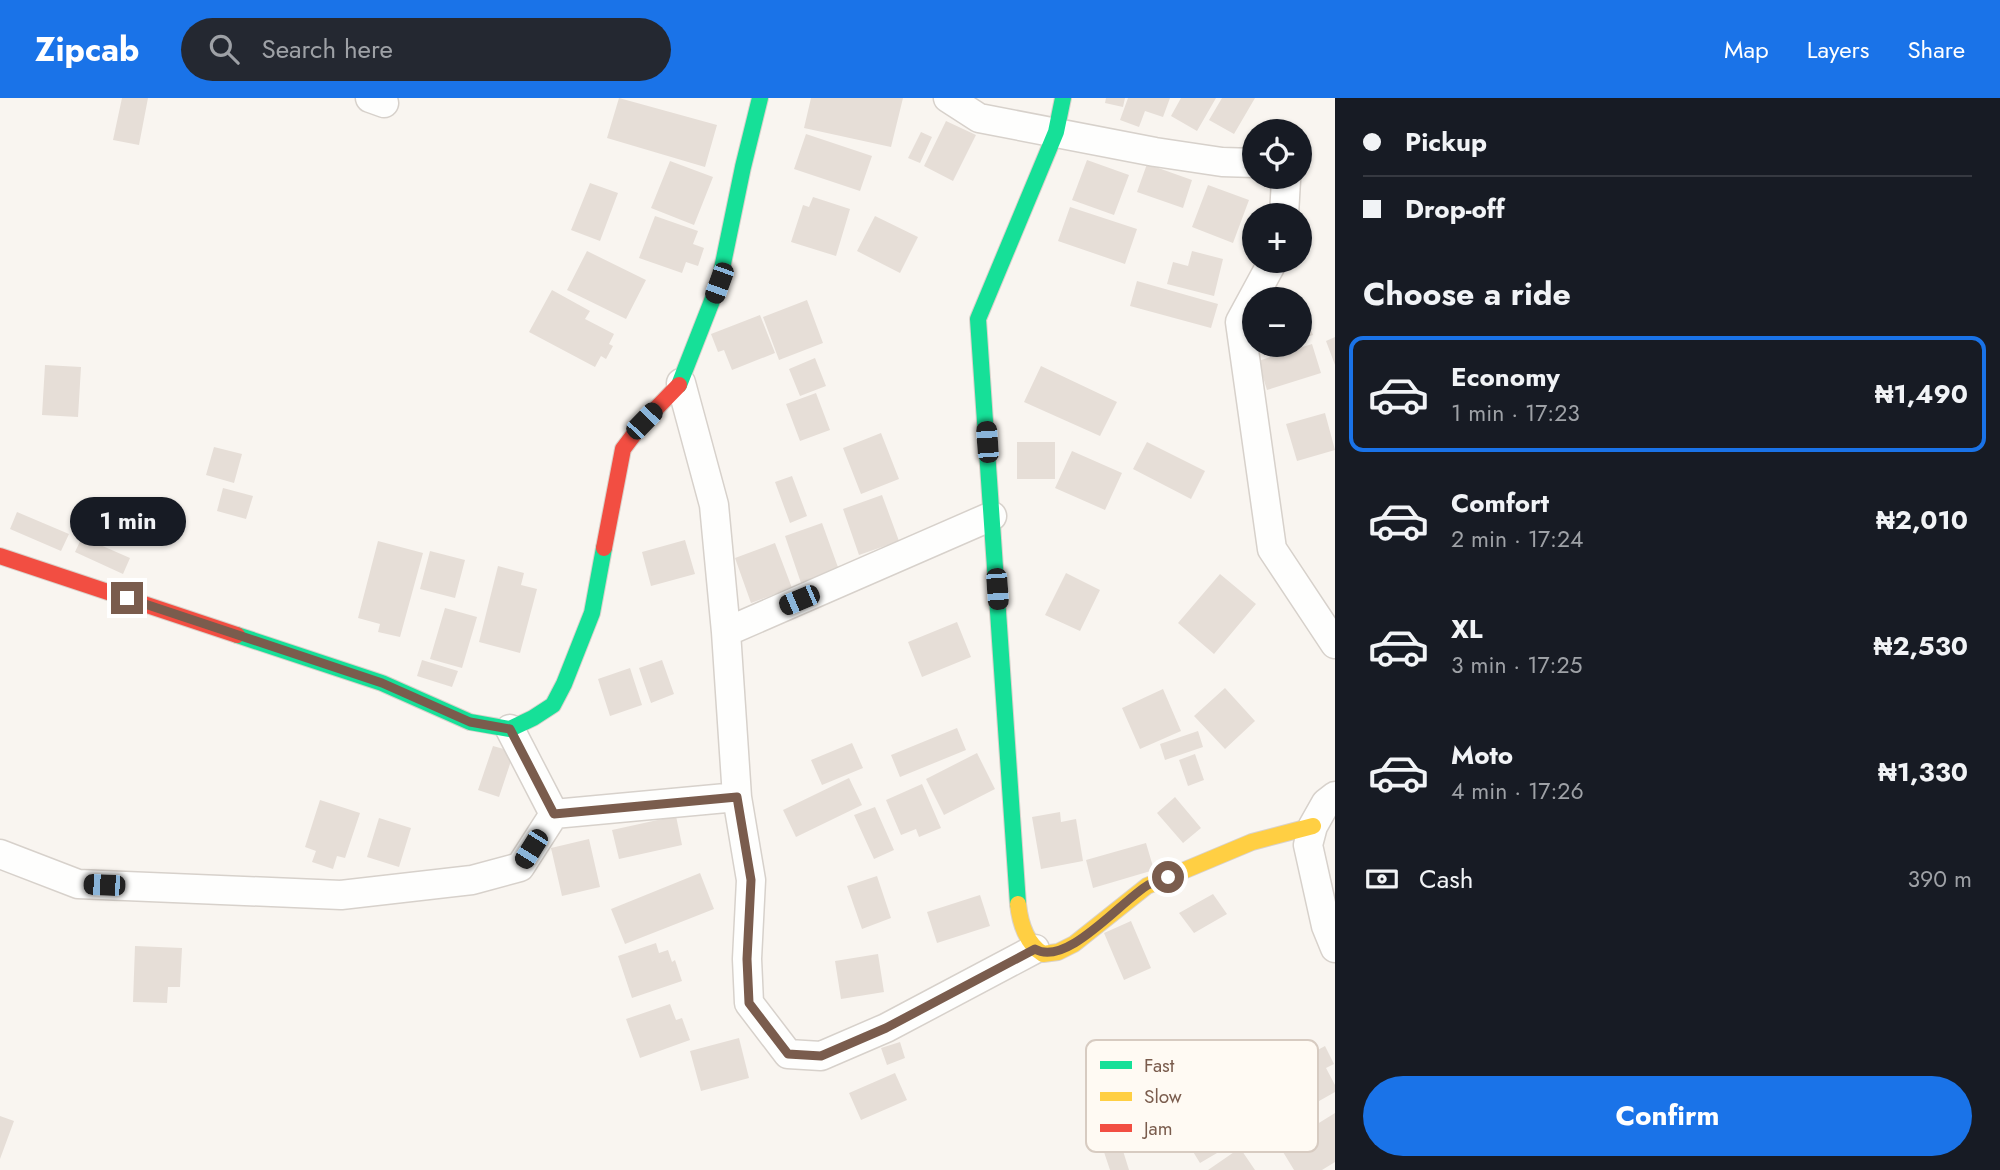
<!DOCTYPE html>
<html lang="en">
<head>
<meta charset="utf-8">
<style>
  :root { --surface:#171b24; --page:#242831; --text:#f1f3f6; --muted:#9ea1a6; --line:#363941; --accent:#1a73e8 }
  body { margin:0; font-family:Jost,sans-serif; background:var(--page); color:var(--text); height:100vh; display:flex; flex-direction:column; font-size:26px; white-space:nowrap }
  * { box-sizing:border-box; margin:0 }
  p { font-size:23px; color:var(--muted) }
  .icon { flex:none; width:38px; height:38px; fill:none; stroke:currentColor; stroke-width:2; stroke-linecap:round; stroke-linejoin:round }
  .map { position:relative; flex:1; overflow:hidden }
  .drawer { display:flex; flex-direction:column; background:var(--surface); width:665px }
  .drawer>* { flex:none }
  .top-card { display:grid; align-content:center; height:154px; padding:0 28px; background:var(--surface) }
  .fabs { position:absolute; left:1242px; top:21px; display:grid; gap:14px }
  .fabs a { display:grid; place-items:center; width:70px; height:70px; border-radius:50%; background:var(--surface); box-shadow:0 2px 5px #0004; font-size:35px }
  .end { position:absolute; width:32px; height:32px; margin:-16px; border:9px solid #7a5c4d; background:#fff; box-shadow:0 0 0 4px #fff }
  .from { border-radius:50% }
  .bubble { position:absolute; height:49px; border-radius:24px; background:var(--surface); box-shadow:0 2px 5px #0004; font-size:23px; font-weight:700; line-height:49px; text-align:center }
  .car { position:absolute; width:21px; height:42px; margin:-21px -10px; border-radius:9px; box-shadow:0 0 5px 2px #0007; background:linear-gradient(#222 24%,#8ab4d8 0 40%,#222 0 76%,#8ab4d8 0 86%,#222 0) }
  .top-card b { display:flex; align-items:center; gap:24px; height:66px; font-size:26px }
  .top-card b+b { border-top:2px solid var(--line) }
  .top-card i { width:18px; height:18px; background:var(--text) }
  ul { padding:0; list-style:none }
  li { display:flex; align-items:center; gap:21px; height:116px; margin:0 14px 10px; padding:0 14px; border:4px solid transparent; border-radius:14px }
  li div { flex:1 }
  li b { display:block; font-size:26px }
  li em { font-style:normal; font-weight:700 }
  li.current { border-color:var(--accent) }
  li>.icon { width:63px; height:63px; stroke-width:1.5 }
  h2 { padding:0 28px; font-size:32px; line-height:84px }
  .pay { display:flex; align-items:center; gap:18px; height:77px; padding:0 28px; font-size:26px }
  .pay p { margin-inline-start:auto }
  .button { display:flex; gap:14px; margin-top:auto; padding:14px 28px }
  .button a { flex:1; height:80px; border-radius:42px; background:var(--accent); color:#fff; font-size:28px; font-weight:700; line-height:80px; text-align:center }
  header { display:flex; align-items:center; gap:42px; box-sizing:border-box; height:98px; padding:0 35px; background:var(--accent); color:#fff }
  header strong { font-size:33px }
  nav { display:flex; gap:38px; margin-inline-start:auto; font-size:24px }
  .search { width:490px; height:63px; background:var(--page); display:flex; align-items:center; gap:18px; box-sizing:border-box; padding:0 24px; border-radius:38px; color:var(--muted); font-size:26px }
  main { display:flex; flex:1; min-height:0 }
  .map>svg:first-child { display:block }
  .building { fill:#e6ded7 }
  .lines { fill:none; stroke-linecap:round; stroke-linejoin:round }
  .street-casing { stroke:#d7d1cb; stroke-width:31 }
  .fast-casing { stroke:#d9d2cb; stroke-width:18 }
  .slow-casing { stroke:#d9d2cb; stroke-width:18 }
  .jam-casing { stroke:#d9d2cb; stroke-width:18 }
  .street { stroke:#fefefd; stroke-width:28 }
  .fast { stroke:#16e098; stroke-width:16 }
  .slow { stroke:#ffcf43; stroke-width:16 }
  .jam { stroke:#f24e42; stroke-width:16 }
  .route { stroke:#7a5c4d; stroke-width:9 }
  .key { fill:#fffaf3; stroke:#d7cbc1; stroke-width:2 }
  .key-label { font-size:19px; fill:#7a5c4d }
</style>
</head>
<body>
<header>
<strong>Zipcab</strong>
<div class="search"><svg class="icon" aria-label="search" viewBox="0 0 24 24"><circle cx="10" cy="10" r="6"/><path d="M15 15l6 6"/></svg>Search here</div>
<nav><a>Map</a><a>Layers</a><a>Share</a></nav>
</header>
<main>
<div class="map">
<svg width="1335" height="1072" viewBox="0 0 1335 1072">
  <rect width="100%" height="100%" fill="#f9f5f0"/>
  <path class="building" d="M122 0H148L139 47 113 42Z
    M619 0 717 27 705 69 607 40Z
    M811 0H903L891 49 804 30Z
    M1106 0H1125L1123 9 1105 5Z
    M1128 0H1170L1163 19 1145 13 1139 29 1120 22Z
    M1181 0H1216L1197 33 1171 18Z
    M1222 0H1255L1234 36 1209 22Z
    M946 23 976 37 953 83 924 68Z
    M921 34 932 39 920 65 908 60Z
    M806 36 872 58 860 93 794 71Z
    M1087 62 1129 77 1114 117 1072 102Z
    M670 63 713 79 694 127 651 110Z
    M1147 66 1192 82 1183 110 1137 94Z
    M590 85 618 95 600 143 571 132Z
    M1208 87 1249 102 1233 145 1192 129Z
    M813 99 850 111 836 158 791 144 803 107 809 109Z
    M1070 109 1137 131 1125 166 1058 143Z
    M655 118 698 133 693 146 704 150 698 168 686 164 682 175 639 160Z
    M875 118 918 139 900 175 857 153Z
    M587 153 646 182 626 221 567 192Z
    M1192 153 1223 161 1214 198 1167 186 1173 164 1188 168Z
    M1137 183 1218 206 1211 230 1130 208Z
    M552 192 590 213 585 221 614 236 609 246 613 248 606 261 601 258 595 269 529 234Z
    M807 202 823 245 779 262 763 219Z
    M760 217 775 255 732 272 724 252 718 254 711 236Z
    M1306 219 1313 237 1300 241V221Z
    M1335 239V267L1326 243Z
    M1312 246 1321 275 1267 292 1258 263Z
    M815 260 826 288 800 298 789 271Z
    M45 267 81 269 78 319 42 317Z
    M1041 268 1117 304 1100 338 1024 304Z
    M816 295 830 332 800 343 786 306Z
    M1325 315 1335 352 1297 363 1286 326Z
    M881 335 899 381 861 396 843 350Z
    M1017 344H1055V381H1017Z
    M1147 344 1205 373 1191 401 1133 371Z
    M214 349 242 356 234 385 206 377Z
    M1072 353 1122 375 1105 412 1055 390Z
    M792 378 807 418 790 425 775 384Z
    M223 390 253 398 246 421 217 413Z
    M882 397 899 443 859 457 843 411Z
    M17 414 69 436 61 453 10 431Z
    M822 425 839 472 801 485 785 438Z
    M82 439 130 460 123 476 75 454Z
    M685 442 695 476 651 488 642 454Z
    M378 443 423 455 400 539 378 534 380 526 358 520Z
    M775 445 792 490 751 505 735 460Z
    M430 453 465 462 455 500 420 491Z
    M498 468 524 475 521 487 537 491 520 555 479 544Z
    M1066 475 1100 492 1080 533 1045 517Z
    M1220 476 1256 506 1214 556 1178 525Z
    M445 510 477 519 462 570 430 561Z
    M957 524 971 559 922 579 908 544Z
    M422 562 458 573 452 589 417 578Z
    M662 562 674 596 651 605 639 570Z
    M630 570 642 607 610 618 598 581Z
    M1225 590 1255 623 1225 651 1194 618Z
    M1163 591 1181 633 1140 651 1122 610Z
    M957 630 966 652 900 679 891 657Z
    M1198 633 1203 649 1165 662 1160 646Z
    M852 645 863 670 822 687 811 662Z
    M493 648 514 654 499 699 478 692Z
    M977 655 995 691 944 717 926 681Z
    M1195 656 1204 682 1188 688 1179 662Z
    M849 680 862 707 796 739 783 712Z
    M922 686 941 730 919 739 916 731 901 737 886 702Z
    M1175 699 1201 730 1183 745 1157 715Z
    M320 702 360 715 345 760 337 758 333 771 312 764 316 753 305 749Z
    M875 709 894 752 874 761 854 717Z
    M1060 714 1061 724 1076 721 1083 763 1041 771 1032 719Z
    M676 718 682 747 619 761 612 732Z
    M379 720 411 730 399 769 367 759Z
    M589 741 600 789 562 798 551 750Z
    M1146 745 1154 772 1093 790 1086 762Z
    M700 775 714 811 625 846 611 811Z
    M877 778 891 820 862 831 847 788Z
    M1213 796 1227 816 1194 835 1179 815Z
    M980 797 990 828 937 845 927 814Z
    M1131 823 1151 870 1124 882 1104 835Z
    M656 845 659 855 668 852 672 864 675 862 682 883 632 900 618 858Z
    M135 848 182 850 180 889H168L167 905 133 904Z
    M878 856 884 894 841 901 835 863Z
    M670 906 676 922 682 920 690 942 640 960 626 921Z
    M739 940 749 980 701 993 690 953Z
    M900 944 905 960 887 967 881 950Z
    M1325 948 1334 966 1326 970 1335 987V994L1312 1007 1290 967Z
    M895 975 907 1002 861 1022 849 995Z
    M1224 1003 1246 1038 1200 1065 1179 1031Z
    M1335 1015V1064L1322 1072H1294L1280 1049Z
    M0 1018 14 1023 0 1061Z
    M1119 1040 1129 1072H1110L1101 1045Z
    M1240 1050 1255 1072H1208Z"/>
  <g class="lines">
    <defs>
      <path id="street" d="M370 0 384 5
        M948 0 979 20 1155 54 1222 64 1255 65
        M1280 79 1286 82 1284 117
        M1273 163 1240 224 1272 451 1335 546
        M681 285 714 407 726 534 737 699 751 782 747 861 749 905 788 956 821 958 886 930 1035 851
        M726 534 992 418
        M510 631 554 716 737 699
        M1335 698 1326 705 1313 728 1308 747 1326 828 1335 850
        M0 756 78 786 341 797 472 782 520 769 554 716"/>
      <path id="fast" d="M679 287 719 185 743 69 760 0
        M237 537 382 585 470 624 510 631 533 620 553 607 564 586 592 515 604 450
        M1018 806 978 221 1056 34 1063 0"/>
      <path id="slow" d="M1018 806C1020 825 1027 846 1043 856L1058 854 1074 846 1147 788 1252 744 1313 728"/>
      <path id="jam" d="M604 450 623 351 644 323 679 287
        M0 458 237 537"/>
    </defs>
    <use href="#street" class="street-casing"/>
    <use href="#fast" class="fast-casing"/>
    <use href="#slow" class="slow-casing"/>
    <use href="#jam" class="jam-casing"/>
    <use href="#street" class="street"/>
    <use href="#fast" class="fast"/>
    <use href="#slow" class="slow"/>
    <use href="#jam" class="jam"/>
  </g>
  <g class="lines">
    <path class="route" d="M127 500 382 585 470 624 510 631 554 716 737 699 751 782 747 861 749 905 788 956 821 958 886 930 1035 851C1066 870 1121 803 1148 787 1154 784 1161 782 1168 779"/>
  </g>
  <rect x="1086" y="942" width="232" height="112" rx="10" class="key"/>
  <rect x="1100" y="963" width="32" height="8" fill="#16e098"/>
  <rect x="1100" y="994" width="32" height="9" fill="#ffcf43"/>
  <rect x="1100" y="1026" width="32" height="8" fill="#f24e42"/>
  <g class="key-label">
    <text x="1144" y="974">Fast</text>
    <text x="1144" y="1005">Slow</text>
    <text x="1144" y="1037">Jam</text>
  </g>
</svg>
<div class="fabs">
<a><svg class="icon" aria-label="locate" viewBox="0 0 24 24"><circle cx="12" cy="12" r="6"/><path d="M12 2v4M12 18v4M2 12h4M18 12h4"/></svg></a>
<a>+</a>
<a>−</a>
</div>
<i class="end from" style="left:1168px;top:779px"></i>
<i class="end" style="left:127px;top:500px"></i>
<div class="bubble" style="left:70px;top:399px;width:116px">1 min</div>
<i class="car" style="left:719px;top:185px;rotate:200deg"></i>
<i class="car" style="left:644px;top:323px;rotate:44deg"></i>
<i class="car" style="left:987px;top:344px;rotate:356deg"></i>
<i class="car" style="left:997px;top:491px;rotate:176deg"></i>
<i class="car" style="left:799px;top:502px;rotate:247deg"></i>
<i class="car" style="left:531px;top:751px;rotate:212deg"></i>
<i class="car" style="left:104px;top:787px;rotate:272deg"></i>
</div>
<section class="drawer">
<div class="top-card">
<b><i class="from"></i>Pickup</b>
<b><i></i>Drop-off</b>
</div>
<h2>Choose a ride</h2>
<ul>
<li class="current"><svg class="icon" aria-label="car" viewBox="0 0 24 24"><path d="M5 17H2v-5l4-1 3-4h7l3 4 3 1v5h-3M9 17h6M6 11h13"/><circle cx="7" cy="17" r="2"/><circle cx="17" cy="17" r="2"/></svg><div><b>Economy</b><p>1 min · 17:23</p></div><em>₦1,490</em></li>
<li><svg class="icon" aria-label="car" viewBox="0 0 24 24"><path d="M5 17H2v-5l4-1 3-4h7l3 4 3 1v5h-3M9 17h6M6 11h13"/><circle cx="7" cy="17" r="2"/><circle cx="17" cy="17" r="2"/></svg><div><b>Comfort</b><p>2 min · 17:24</p></div><em>₦2,010</em></li>
<li><svg class="icon" aria-label="car" viewBox="0 0 24 24"><path d="M5 17H2v-5l4-1 3-4h7l3 4 3 1v5h-3M9 17h6M6 11h13"/><circle cx="7" cy="17" r="2"/><circle cx="17" cy="17" r="2"/></svg><div><b>XL</b><p>3 min · 17:25</p></div><em>₦2,530</em></li>
<li><svg class="icon" aria-label="car" viewBox="0 0 24 24"><path d="M5 17H2v-5l4-1 3-4h7l3 4 3 1v5h-3M9 17h6M6 11h13"/><circle cx="7" cy="17" r="2"/><circle cx="17" cy="17" r="2"/></svg><div><b>Moto</b><p>4 min · 17:26</p></div><em>₦1,330</em></li>
</ul>
<div class="pay"><svg class="icon" aria-label="cash" viewBox="0 0 24 24"><path d="M3 7h18v10H3z"/><circle cx="12" cy="12" r="2"/></svg>Cash<p>390 m</p></div>
<div class="button"><a>Confirm</a></div>
</section>
</main>
</body>
</html>
